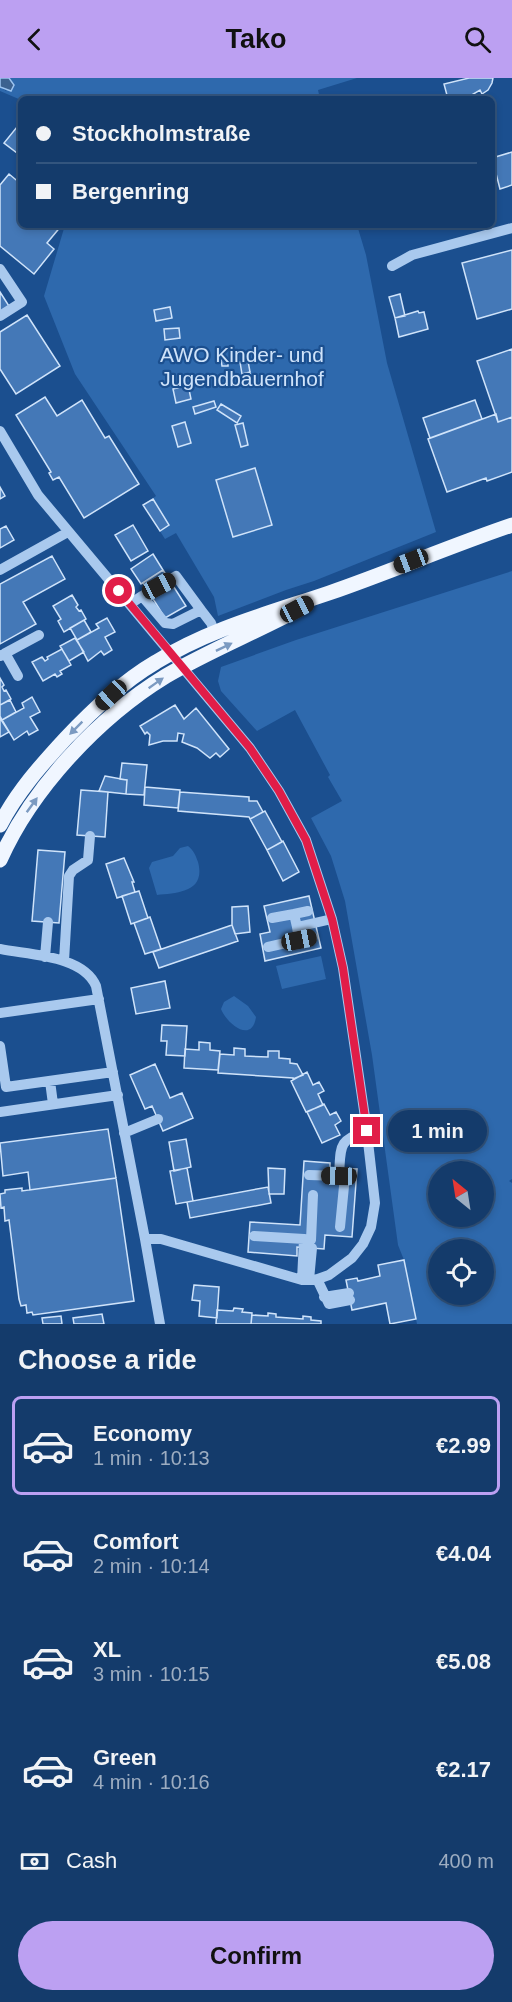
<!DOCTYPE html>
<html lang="en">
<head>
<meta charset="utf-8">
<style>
  :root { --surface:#143b6b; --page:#214673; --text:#f1f3f6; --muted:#9dadc1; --line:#33557e; --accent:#bca0f2 }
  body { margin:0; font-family:Helvetica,sans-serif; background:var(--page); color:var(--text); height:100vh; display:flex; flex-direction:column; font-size:22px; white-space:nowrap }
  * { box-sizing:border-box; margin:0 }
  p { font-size:20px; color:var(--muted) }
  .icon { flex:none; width:33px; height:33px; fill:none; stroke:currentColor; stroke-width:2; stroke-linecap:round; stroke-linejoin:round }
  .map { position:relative; height:1246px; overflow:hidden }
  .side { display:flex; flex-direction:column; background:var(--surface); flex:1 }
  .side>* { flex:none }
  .guide { position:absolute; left:18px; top:18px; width:477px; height:132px; border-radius:9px; box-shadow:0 3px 9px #0003,0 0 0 2px var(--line); display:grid; align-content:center; height:132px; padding:0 18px; background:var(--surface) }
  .needle { width:39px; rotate:330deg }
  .fabs { position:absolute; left:428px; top:1083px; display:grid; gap:12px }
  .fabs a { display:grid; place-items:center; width:66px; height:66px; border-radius:50%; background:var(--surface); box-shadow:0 3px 9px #0003,0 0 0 2px var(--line); font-size:30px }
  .end { position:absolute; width:27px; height:27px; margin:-14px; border:8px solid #e11d48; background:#fff; box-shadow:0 0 0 3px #fff }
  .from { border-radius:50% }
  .bubble { position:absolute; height:42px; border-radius:21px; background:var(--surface); box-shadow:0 3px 9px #0003,0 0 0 2px var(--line); font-size:20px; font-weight:800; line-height:42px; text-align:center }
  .car { position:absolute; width:18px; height:36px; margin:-18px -9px; border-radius:8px; box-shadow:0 0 4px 2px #0007; background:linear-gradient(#222 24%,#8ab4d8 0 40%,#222 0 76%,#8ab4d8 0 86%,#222 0) }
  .guide b { display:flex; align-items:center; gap:21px; height:57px; font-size:22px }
  .guide b+b { border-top:2px solid var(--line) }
  .guide i { width:15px; height:15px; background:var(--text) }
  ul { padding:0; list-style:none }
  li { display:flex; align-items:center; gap:18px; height:99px; margin:0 12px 9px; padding:0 6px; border:3px solid transparent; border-radius:9px }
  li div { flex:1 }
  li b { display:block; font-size:22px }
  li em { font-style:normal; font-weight:800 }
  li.current { border-color:var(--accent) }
  li>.icon { width:54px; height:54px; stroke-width:1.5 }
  h2 { padding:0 18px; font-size:27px; line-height:72px }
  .pay { display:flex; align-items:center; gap:15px; height:66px; padding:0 18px; font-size:22px }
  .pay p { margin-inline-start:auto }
  .primary-button { display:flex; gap:12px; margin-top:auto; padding:12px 18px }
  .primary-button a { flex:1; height:69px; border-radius:36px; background:var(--accent); color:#111; font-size:24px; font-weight:800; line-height:69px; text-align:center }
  header { display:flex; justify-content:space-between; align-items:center; height:78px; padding:0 18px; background:var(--accent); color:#111; font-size:27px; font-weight:800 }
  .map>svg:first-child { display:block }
  .green { fill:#2e69ad; fill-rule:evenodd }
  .water { fill:#3c6290; stroke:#9cc4f0; stroke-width:1.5 }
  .building { fill:#4478b7; stroke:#cfe3fa; stroke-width:1.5 }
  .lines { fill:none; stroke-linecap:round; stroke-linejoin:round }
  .minor { stroke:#a9c9ee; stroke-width:10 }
  .major { stroke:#f0f6ff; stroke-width:15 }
  .oneway { fill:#7b9ac1 }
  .route { stroke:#e11d48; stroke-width:8 }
  .labels { text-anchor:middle; stroke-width:4.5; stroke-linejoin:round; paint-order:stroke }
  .park-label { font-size:21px; fill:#cfe3fa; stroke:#1b4f8f }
</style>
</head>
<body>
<header><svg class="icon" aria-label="back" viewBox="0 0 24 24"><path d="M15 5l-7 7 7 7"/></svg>Tako<svg class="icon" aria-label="search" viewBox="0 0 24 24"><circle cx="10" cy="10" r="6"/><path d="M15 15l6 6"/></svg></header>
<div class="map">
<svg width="512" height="1246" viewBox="0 0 512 1246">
  <rect width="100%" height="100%" fill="#1b4f8f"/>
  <path class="green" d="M9 0H357L318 12 320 21 21 22 0 13V9L6 13 12 3Z
    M65 147H357L366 177 387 285 436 454 314 503 286 512 218 538 214 519 176 455 165 461 143 427 156 418 75 296 44 218Z
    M512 493V1101L509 1103 512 1105V1246H417L404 1182 398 1167 372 977 345 823 331 778 311 740 342 723 328 699 330 697 295 632 257 653 221 613 218 603 221 589 296 562ZM438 1094H483V1138H438ZM438 1172H483V1216H438Z
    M188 768C194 773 195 776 198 784 206 814 178 815 157 817L149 790 152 784 173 778 180 770Z
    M321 878 326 901 282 911 276 888Z
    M234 918 248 928 256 939C252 966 227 946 221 931L224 924Z"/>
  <path class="water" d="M0 0H9L14 7 11 13 0 9Z"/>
  <path class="building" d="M469 0H493L492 5 488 12 482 16 480 12 465 21H448L444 6Z
    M21 44V78L4 65Z
    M512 74V107L500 111 492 80Z
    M9 96 21 106V147H62L47 165 54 171 34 196 0 168V107Z
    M512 172V231L477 241 462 185Z
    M0 214 9 228 0 234Z
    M400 216 405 238 395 240 389 219Z
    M170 229 172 240 156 243 154 232Z
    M418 233 419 235 424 234 428 251 399 259 395 240Z
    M27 237 60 288 16 316 0 291V254Z
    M179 250 180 260 165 262 164 251Z
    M512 271V339L498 344 477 283Z
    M221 281H228V288H222Z
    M248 283 250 294 242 296 240 284Z
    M250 294 252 307 245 308 243 296Z
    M188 307 191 321 176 325 173 311Z
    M45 319 57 338 82 322 105 360 109 358 139 406 84 440 59 399 53 402 49 395 51 394 16 337Z
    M475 322 482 341 430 360 423 340Z
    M214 323 216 329 195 336 193 329Z
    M221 326 241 338 237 345 217 332Z
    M496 336 498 344 512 339V394L487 403 486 400 447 414 428 361Z
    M185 344 191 365 178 369 172 348Z
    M243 345 248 367 241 369 235 347Z
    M255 390 272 447 233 459 216 402Z
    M0 409 5 418 0 421Z
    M153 421 169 447 160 453 143 427Z
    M133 447 148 473 131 483 115 457Z
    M6 448 14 462 0 470V451Z
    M153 476 163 492 141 506 131 491Z
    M52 478 65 501 23 524 36 546 0 566V506Z
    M163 492 186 528 165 540 143 505Z
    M72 517 78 527 76 529 79 533 81 532 86 541 64 554 58 543 61 541 53 528Z
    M107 540 115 554 105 559 112 572 104 577 101 573 88 583 77 562 99 550 96 546Z
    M84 542 91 554 77 562 70 550Z
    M75 560 84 574 69 583 60 568Z
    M62 571 71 587 60 593 62 596 57 599 55 596 43 603 32 584 42 579 45 583 48 581 47 579Z
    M0 600 4 607 2 609 4 613 6 612 11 621 0 627Z
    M32 619 40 634 30 639 38 652 29 657 27 653 14 662 2 642 24 630 22 625Z
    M10 622 16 634 2 642 0 638V627Z
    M175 627 184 641 196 630 229 671 220 679 216 675 210 680 197 670 182 664 184 656 178 655 177 663H163L149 667 150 657 147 654 145 656 140 648Z
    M0 640 9 654 0 659Z
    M122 685 147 687 144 717 126 716 127 702 120 701Z
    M105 698 127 702 126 716 99 713Z
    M145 709 180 712 178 730 144 727Z
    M81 712 108 714 105 759 77 757Z
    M180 714 249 719V723H257L263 734 250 741 249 739 178 733Z
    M265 733 282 764 267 772 250 741Z
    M283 763 299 794 283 803 267 772Z
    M38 772 65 774 59 845 32 843Z
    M124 780 134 804H132L135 814 117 820 106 786Z
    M139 813 148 840 131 846 122 818Z
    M309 818 321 870 265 883 260 856 270 854 264 828Z
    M248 828 250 854 235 856 232 847V829Z
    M150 839 161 871 145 876 134 845Z
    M232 847 238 863 159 890 153 874Z
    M165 903 170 930 136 936 131 910Z
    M162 947 187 948 185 978 166 977 167 963H161Z
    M199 964 210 965V972L220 973 218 992 184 990 185 971 199 972Z
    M234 970 245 971V978L268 979V973H279V980L290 981V985L297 986 303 997 293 1001V1000L218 995 220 976 234 977Z
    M155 986 170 1020 182 1015 193 1040 163 1053 152 1028 145 1031 130 997Z
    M307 994 313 1007 319 1004 324 1013 318 1016 323 1027 306 1034 291 1003Z
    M324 1026 330 1037 336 1034 341 1043 335 1047 340 1057 322 1065 307 1034Z
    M108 1051 116 1100 30 1112 28 1094 3 1098 0 1065Z
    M186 1061 191 1089 174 1093 169 1064Z
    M304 1083 330 1085V1090L357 1091 352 1159 325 1157 324 1171 297 1169V1178L248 1174 250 1144 300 1147Z
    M187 1090 193 1123 176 1126 170 1093Z
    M268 1090 285 1091 284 1116H269Z
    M116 1100 134 1223 33 1237 32 1234 27 1235 26 1227 21 1228 19 1221 9 1142 5 1143 4 1129 1 1130 0 1116 5 1115V1112L22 1110V1113Z
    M268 1109 271 1125 190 1140 187 1124Z
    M404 1182 416 1241 390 1246 386 1225 352 1232 346 1202 357 1200 358 1203 380 1198 378 1187Z
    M194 1207 219 1209 217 1240 199 1238 200 1223 192 1222Z
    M234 1230 243 1231 242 1234 252 1235 251 1246H216L217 1232 233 1233Z
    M268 1235 276 1236V1239L303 1241V1238L311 1239V1242L321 1243V1246H251L252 1237 268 1238Z
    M102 1236 104 1246H74L73 1240Z
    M61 1238 62 1246H43L42 1240Z"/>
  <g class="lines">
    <path class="minor" d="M392 188 412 177 512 150
      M0 191 22 224 0 238
      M0 353 38 417 250 670 279 713 306 762 332 841 343 890 366 1046 375 1125 371 1149 363 1166 352 1180 329 1197 315 1202H302L161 1161H145
      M0 492 68 454
      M142 518 176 498 201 532
      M130 526 142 518 165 545 173 546 201 532 211 545 215 555
      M5 575 18 598
      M0 578 39 557
      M294 836 308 833
      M272 840 294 836 297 849 332 841
      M299 862 313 859
      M268 869 299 862 297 849
      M0 871C29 877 83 877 96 908L145 1161 160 1246
      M45 879 48 844
      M64 883 69 798 73 792 88 782 90 758
      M0 935 99 921
      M0 968 6 1009 113 994
      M50 1003 53 1026
      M0 1034 118 1017
      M124 1055 158 1041
      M309 1097 339 1098
      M340 1149 345 1098H339C341 1069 337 1062 367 1053
      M254 1158 304 1161 302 1202
      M304 1161 311 1162 313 1117
      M317 1201 329 1226 350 1222
      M309 1202 312 1170
      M324 1219 349 1215"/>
    <path class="major" d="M0 747C17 714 41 687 66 660 93 632 122 604 156 584 209 551 270 535 329 515 390 494 450 468 512 447
      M0 782C32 710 99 639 166 598 207 574 251 556 293 534"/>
  </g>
  <defs><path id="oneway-solid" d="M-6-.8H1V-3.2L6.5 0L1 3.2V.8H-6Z" transform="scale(1.5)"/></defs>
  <g class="oneway">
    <use href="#oneway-solid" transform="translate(224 569) rotate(-26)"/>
    <use href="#oneway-solid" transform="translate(156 605) rotate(-35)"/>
    <use href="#oneway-solid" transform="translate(76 650) rotate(135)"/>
    <use href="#oneway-solid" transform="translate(32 727) rotate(-54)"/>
  </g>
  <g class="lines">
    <path class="route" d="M119 513 250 670 279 713 306 762 332 841 343 890 367 1053"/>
  </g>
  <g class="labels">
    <g class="park-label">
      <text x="242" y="284">AWO Kinder- und<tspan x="242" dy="24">Jugendbauernhof</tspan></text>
    </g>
  </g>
</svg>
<div class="fabs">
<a><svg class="needle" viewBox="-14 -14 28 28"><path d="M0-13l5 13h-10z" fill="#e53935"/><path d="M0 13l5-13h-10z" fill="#9dadc1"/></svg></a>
<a><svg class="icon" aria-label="locate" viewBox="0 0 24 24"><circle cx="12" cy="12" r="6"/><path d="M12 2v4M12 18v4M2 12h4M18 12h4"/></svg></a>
</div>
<i class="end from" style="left:119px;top:513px"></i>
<i class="end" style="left:367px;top:1053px"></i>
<div class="bubble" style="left:388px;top:1032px;width:99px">1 min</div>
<i class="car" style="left:411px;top:483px;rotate:249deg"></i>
<i class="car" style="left:159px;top:508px;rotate:62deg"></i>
<i class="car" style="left:297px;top:531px;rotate:62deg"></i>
<i class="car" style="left:111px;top:617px;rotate:227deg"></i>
<i class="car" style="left:299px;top:862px;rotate:79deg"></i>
<i class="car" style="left:339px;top:1098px;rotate:271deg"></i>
<div class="guide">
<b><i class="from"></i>Stockholmstraße</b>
<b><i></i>Bergenring</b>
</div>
</div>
<section class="side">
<h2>Choose a ride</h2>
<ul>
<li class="current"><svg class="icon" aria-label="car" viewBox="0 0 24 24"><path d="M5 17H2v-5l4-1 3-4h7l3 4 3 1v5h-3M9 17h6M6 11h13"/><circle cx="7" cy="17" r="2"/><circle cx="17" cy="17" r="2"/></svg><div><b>Economy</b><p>1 min · 10:13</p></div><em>€2.99</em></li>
<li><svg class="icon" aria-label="car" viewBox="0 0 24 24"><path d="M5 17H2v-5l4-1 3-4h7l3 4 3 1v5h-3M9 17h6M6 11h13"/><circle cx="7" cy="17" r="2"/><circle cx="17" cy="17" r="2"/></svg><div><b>Comfort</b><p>2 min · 10:14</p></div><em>€4.04</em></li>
<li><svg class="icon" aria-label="car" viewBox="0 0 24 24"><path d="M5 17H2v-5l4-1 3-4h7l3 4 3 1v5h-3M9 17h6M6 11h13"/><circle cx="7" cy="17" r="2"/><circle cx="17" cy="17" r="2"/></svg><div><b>XL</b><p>3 min · 10:15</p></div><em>€5.08</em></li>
<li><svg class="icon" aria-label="car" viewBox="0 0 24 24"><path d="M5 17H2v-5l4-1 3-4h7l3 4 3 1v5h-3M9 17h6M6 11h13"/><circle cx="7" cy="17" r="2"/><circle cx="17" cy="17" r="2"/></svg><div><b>Green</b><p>4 min · 10:16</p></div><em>€2.17</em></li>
</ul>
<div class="pay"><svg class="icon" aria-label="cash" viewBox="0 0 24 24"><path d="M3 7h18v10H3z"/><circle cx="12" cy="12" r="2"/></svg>Cash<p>400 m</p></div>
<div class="primary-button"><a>Confirm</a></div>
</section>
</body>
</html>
